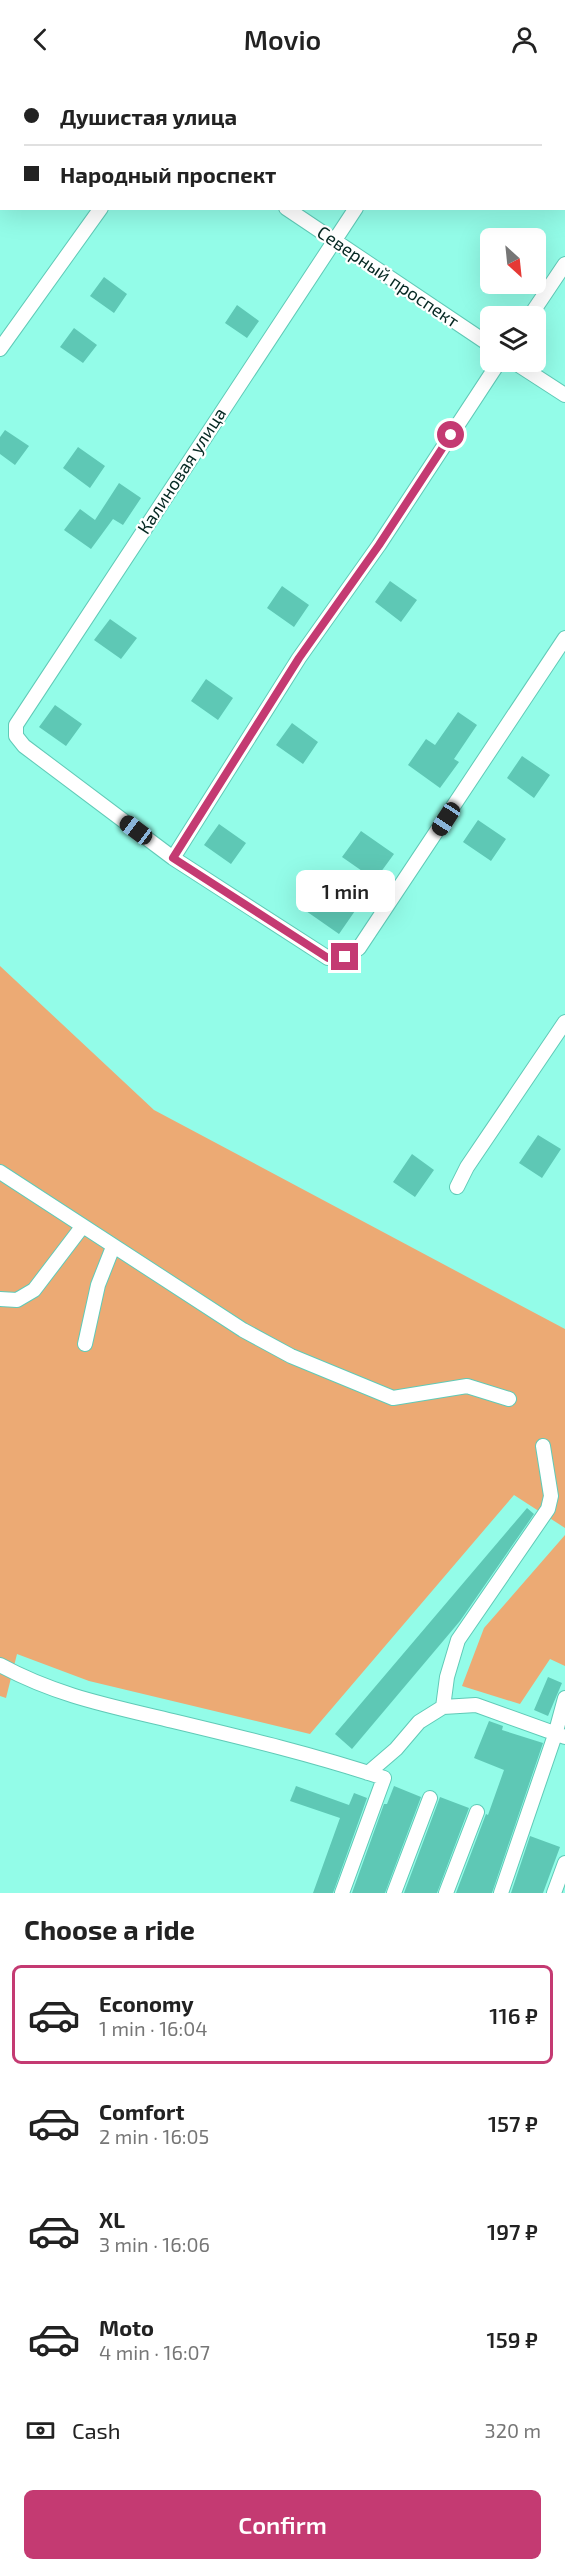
<!DOCTYPE html>
<html lang="en">
<head>
<meta charset="utf-8">
<style>
  :root { --surface:#fff; --page:#f6f6f6; --text:#222; --muted:#767676; --line:#e0e0e0; --accent:#c43a72 }
  body { margin:0; font-family:"Exo 2",sans-serif; background:var(--page); color:var(--text); height:100vh; display:flex; flex-direction:column; font-size:22px; white-space:nowrap }
  * { box-sizing:border-box; margin:0 }
  p { font-size:20px; color:var(--muted) }
  .icon { flex:none; width:33px; height:33px; fill:none; stroke:currentColor; stroke-width:2; stroke-linecap:round; stroke-linejoin:round }
  .map { position:relative; height:1815px; overflow:hidden }
  .sheet { display:flex; flex-direction:column; background:var(--surface); flex:1 }
  .sheet>* { flex:none }
  .top-card { position:absolute; left:0px; top:0px; width:566px; height:132px; box-shadow:0 6px 24px #0002; display:grid; align-content:center; height:132px; padding:0 24px; background:var(--surface) }
  .needle { width:39px; rotate:153deg }
  .tools { position:absolute; left:480px; top:150px; display:grid; gap:12px }
  .tools a { display:grid; place-items:center; width:66px; height:66px; border-radius:9px; background:var(--surface); box-shadow:0 6px 24px #0002; font-size:30px }
  .end { position:absolute; width:27px; height:27px; margin:-14px; border:8px solid #c43a72; background:#fff; box-shadow:0 0 0 3px #fff }
  .from { border-radius:50% }
  .bubble { position:absolute; height:42px; border-radius:9px; background:var(--surface); box-shadow:0 6px 24px #0002; font-size:20px; font-weight:600; line-height:42px; text-align:center }
  .car { position:absolute; width:18px; height:36px; margin:-18px -9px; border-radius:8px; box-shadow:0 0 4px 2px #0007; background:linear-gradient(#222 24%,#8ab4d8 0 40%,#222 0 76%,#8ab4d8 0 86%,#222 0) }
  .top-card b { display:flex; align-items:center; gap:21px; height:57px; font-size:22px }
  .top-card b+b { border-top:2px solid var(--line) }
  .top-card i { width:15px; height:15px; background:var(--text) }
  ul { padding:0; list-style:none }
  li { display:flex; align-items:center; gap:18px; height:99px; margin:0 12px 9px; padding:0 12px; border:3px solid transparent; border-radius:9px }
  li div { flex:1 }
  li b { display:block; font-size:22px }
  li em { font-style:normal; font-weight:600 }
  li.selected { border-color:var(--accent) }
  li>.icon { width:54px; height:54px; stroke-width:1.5 }
  h2 { padding:0 24px; font-size:27px; line-height:72px }
  .pay { display:flex; align-items:center; gap:15px; height:66px; padding:0 24px; font-size:22px }
  .pay p { margin-inline-start:auto }
  .action { display:flex; gap:12px; margin-top:auto; padding:12px 24px }
  .action a { flex:1; height:69px; border-radius:9px; background:var(--accent); color:#fff; font-size:24px; font-weight:600; line-height:69px; text-align:center }
  header { display:flex; justify-content:space-between; align-items:center; height:78px; padding:0 24px; background:var(--surface); font-size:27px; font-weight:600 }
  .map>svg:first-child { display:block }
  .green { fill:#ecaa74 }
  .building { fill:#5ec8b5 }
  .lines { fill:none; stroke-linecap:round; stroke-linejoin:round }
  .minor-casing { stroke:#60cab7; stroke-width:16 }
  .minor { stroke:#fff; stroke-width:14 }
  .route { stroke:#c43a72; stroke-width:8 }
  .labels { text-anchor:middle; stroke-width:4.5; stroke-linejoin:round; paint-order:stroke }
  .street-label { font-size:18px; fill:#052822; stroke:#fff }
</style>
</head>
<body>
<header><svg class="icon" aria-label="back" viewBox="0 0 24 24"><path d="M15 5l-7 7 7 7"/></svg>Movio<svg class="icon" aria-label="person" viewBox="0 0 24 24"><circle cx="12" cy="8" r="4"/><path d="M4 21q1-7 8-7t8 7"/></svg></header>
<div class="map">
<svg width="565" height="1815" viewBox="0 0 565 1815">
  <rect width="100%" height="100%" fill="#93fce8"/>
  <path class="green" d="M0 888 154 1032 565 1251V1450L514 1417 310 1656 89 1603 17 1576 6 1620 0 1618Z
    M565 1457V1588L550 1581 520 1626 462 1608 484 1550Z"/>
  <path class="building" d="M104 199 127 216 114 235 90 218Z
    M237 227 259 243 247 260 225 245Z
    M74 250 97 267 83 285 60 269Z
    M5 352 29 368 15 387 0 376V359Z
    M78 369 105 388 90 410 63 390Z
    M119 405 141 420 123 447 113 441 91 471 64 452 80 431 95 442Z
    M390 503 417 522 401 544 375 524Z
    M282 508 309 527 294 549 267 530Z
    M110 541 137 560 121 581 94 562Z
    M206 601 233 620 218 642 191 623Z
    M55 627 82 646 66 668 39 649Z
    M458 634 477 647 454 681 459 684 440 710 408 687 426 661 435 667Z
    M292 645 318 664 303 686 276 667Z
    M522 678 550 697 534 720 507 700Z
    M478 742 506 761 491 783 463 764Z
    M219 746 246 765 231 786 204 767Z
    M361 753 394 776 375 802 342 779Z
    M325 806 357 830 339 856 306 833Z
    M538 1057 561 1071 542 1100 519 1085Z
    M412 1076 434 1092 415 1119 393 1104Z
    M527 1430 534 1436 460 1543 352 1671 335 1656Z
    M548 1599 562 1605 548 1638 534 1632Z
    M489 1643 503 1648 502 1652 543 1665 492 1815H456L486 1736 488 1737 504 1692 474 1680Z
    M296 1708 349 1727 354 1715 367 1720 333 1815H313L340 1740 290 1723Z
    M394 1708 421 1719 385 1815H352L384 1726H387Z
    M440 1719 469 1730 437 1815H404Z
    M530 1758 560 1769 543 1815H511Z"/>
  <g class="lines">
    <defs>
      <path id="minor" d="M91 0 93 2
        M443 2 444 0
        M286 130 490 267
        M356 130 16 647V658L24 668 173 780 328 880 345 879 359 870 565 560
        M530 238 565 186
        M0 271 101 130
        M514 284 565 317
        M173 780 299 580 379 467 499 284
        M0 1094 243 1252 291 1278 393 1320 467 1308 509 1321
        M457 1109 467 1089 565 944
        M0 1221 17 1222 34 1212 82 1149
        M85 1266 98 1207 113 1169
        M0 1587C57 1618 111 1628 173 1643 244 1660 315 1677 384 1700L342 1815
        M443 1629 447 1599 458 1562 548 1431 551 1418 543 1368
        M368 1695 396 1671 419 1644 443 1629 476 1627 565 1659
        M394 1815 430 1720
        M446 1815 477 1734
        M501 1815 555 1657 565 1620
        M554 1815 565 1785"/>
    </defs>
    <use href="#minor" class="minor-casing"/>
    <use href="#minor" class="minor"/>
  </g>
  <g class="lines">
    <path class="route" d="M345 879 328 880 173 780 299 580 379 467 451 357"/>
  </g>
  <g class="labels">
    <g class="street-label">
      <text transform="translate(388 199) rotate(34)" y="6">Северный проспект</text>
      <text transform="translate(182 393) rotate(-57)" y="6">Калиновая улица</text>
    </g>
  </g>
</svg>
<div class="tools">
<a><svg class="needle" viewBox="-14 -14 28 28"><path d="M0-13l5 13h-10z" fill="#e53935"/><path d="M0 13l5-13h-10z" fill="#767676"/></svg></a>
<a><svg class="icon" aria-label="layers" viewBox="0 0 24 24"><path d="M12 4l9 5-9 5-9-5zM3 14l9 5 9-5"/></svg></a>
</div>
<i class="end from" style="left:451px;top:357px"></i>
<i class="end" style="left:345px;top:879px"></i>
<div class="bubble" style="left:296px;top:792px;width:99px">1 min</div>
<i class="car" style="left:446px;top:741px;rotate:213deg"></i>
<i class="car" style="left:136px;top:752px;rotate:307deg"></i>
<div class="top-card">
<b><i class="from"></i>Душистая улица</b>
<b><i></i>Народный проспект</b>
</div>
</div>
<section class="sheet">
<h2>Choose a ride</h2>
<ul>
<li class="selected"><svg class="icon" aria-label="car" viewBox="0 0 24 24"><path d="M5 17H2v-5l4-1 3-4h7l3 4 3 1v5h-3M9 17h6M6 11h13"/><circle cx="7" cy="17" r="2"/><circle cx="17" cy="17" r="2"/></svg><div><b>Economy</b><p>1 min · 16:04</p></div><em>116 ₽</em></li>
<li><svg class="icon" aria-label="car" viewBox="0 0 24 24"><path d="M5 17H2v-5l4-1 3-4h7l3 4 3 1v5h-3M9 17h6M6 11h13"/><circle cx="7" cy="17" r="2"/><circle cx="17" cy="17" r="2"/></svg><div><b>Comfort</b><p>2 min · 16:05</p></div><em>157 ₽</em></li>
<li><svg class="icon" aria-label="car" viewBox="0 0 24 24"><path d="M5 17H2v-5l4-1 3-4h7l3 4 3 1v5h-3M9 17h6M6 11h13"/><circle cx="7" cy="17" r="2"/><circle cx="17" cy="17" r="2"/></svg><div><b>XL</b><p>3 min · 16:06</p></div><em>197 ₽</em></li>
<li><svg class="icon" aria-label="car" viewBox="0 0 24 24"><path d="M5 17H2v-5l4-1 3-4h7l3 4 3 1v5h-3M9 17h6M6 11h13"/><circle cx="7" cy="17" r="2"/><circle cx="17" cy="17" r="2"/></svg><div><b>Moto</b><p>4 min · 16:07</p></div><em>159 ₽</em></li>
</ul>
<div class="pay"><svg class="icon" aria-label="cash" viewBox="0 0 24 24"><path d="M3 7h18v10H3z"/><circle cx="12" cy="12" r="2"/></svg>Cash<p>320 m</p></div>
<div class="action"><a>Confirm</a></div>
</section>
</body>
</html>
